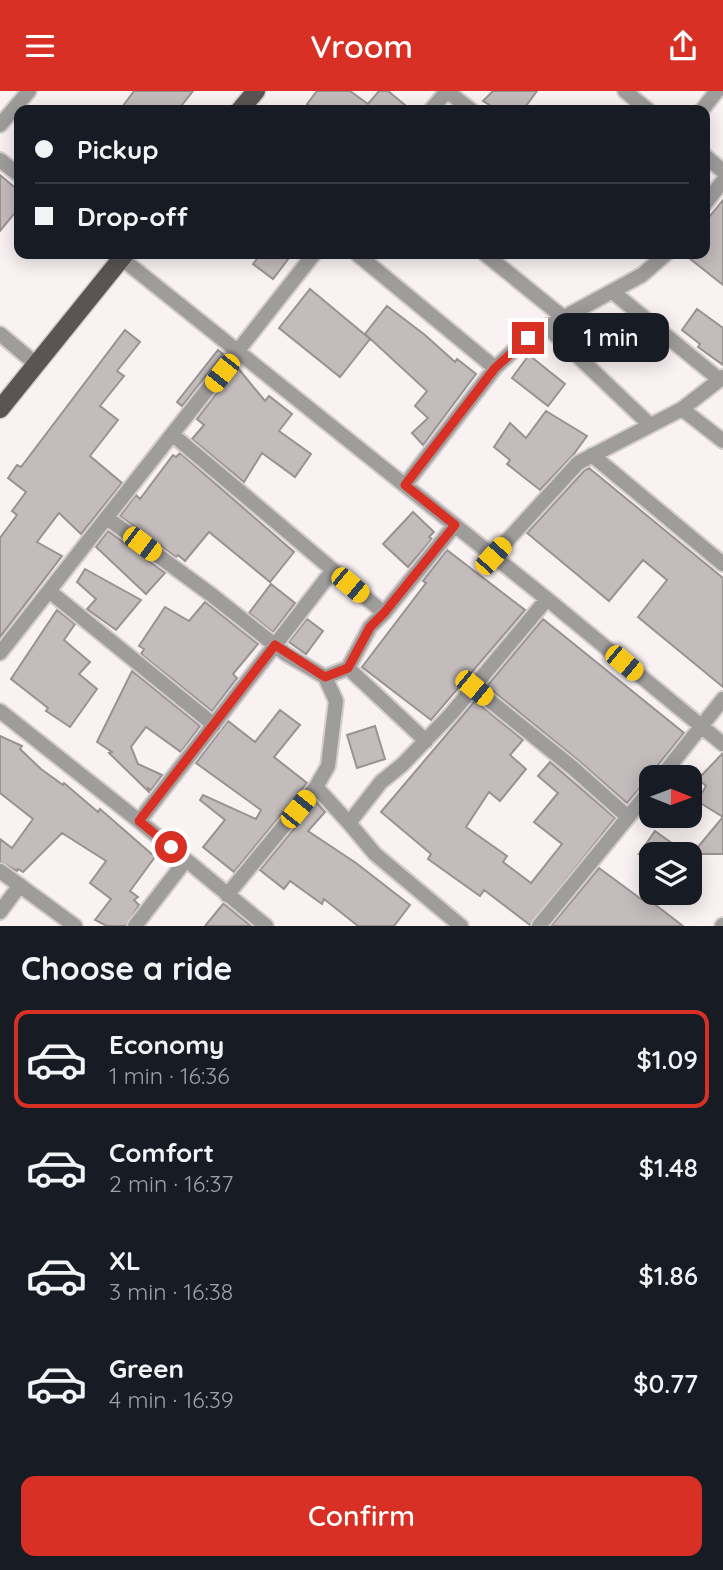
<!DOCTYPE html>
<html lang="en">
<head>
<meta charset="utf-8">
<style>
  :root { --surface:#171b24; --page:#242831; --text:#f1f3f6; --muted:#9ea1a6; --line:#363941; --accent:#d93025 }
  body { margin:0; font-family:Quicksand,sans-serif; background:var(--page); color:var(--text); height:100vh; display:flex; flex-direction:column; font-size:26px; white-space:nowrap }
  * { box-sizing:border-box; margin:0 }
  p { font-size:23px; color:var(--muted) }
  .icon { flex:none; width:38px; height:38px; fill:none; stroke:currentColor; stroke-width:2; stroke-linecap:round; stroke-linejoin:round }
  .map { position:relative; height:835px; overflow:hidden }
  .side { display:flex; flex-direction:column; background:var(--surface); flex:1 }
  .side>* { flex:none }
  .hud { position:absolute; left:14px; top:14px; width:696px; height:154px; border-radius:14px; box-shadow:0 4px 18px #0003; display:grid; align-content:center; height:154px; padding:0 21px; background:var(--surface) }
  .needle { width:46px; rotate:91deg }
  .buttons { position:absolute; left:639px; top:674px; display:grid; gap:14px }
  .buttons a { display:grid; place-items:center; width:63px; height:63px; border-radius:14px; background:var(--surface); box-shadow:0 4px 18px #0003; font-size:35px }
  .end { position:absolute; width:32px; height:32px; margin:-16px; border:9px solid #d93025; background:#fff; box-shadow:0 0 0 4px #fff }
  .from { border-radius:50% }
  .bubble { position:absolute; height:49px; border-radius:14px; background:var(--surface); box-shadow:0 4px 18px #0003; font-size:23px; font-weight:600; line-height:49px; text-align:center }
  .car { position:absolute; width:21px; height:42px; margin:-21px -10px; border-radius:9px; box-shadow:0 0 5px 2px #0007; background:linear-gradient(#f5c518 24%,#345 0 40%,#f5c518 0 76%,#345 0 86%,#f5c518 0) }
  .hud b { display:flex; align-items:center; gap:24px; height:66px; font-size:26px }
  .hud b+b { border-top:2px solid var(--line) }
  .hud i { width:18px; height:18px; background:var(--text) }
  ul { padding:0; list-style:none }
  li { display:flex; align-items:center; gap:21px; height:98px; margin:0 14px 10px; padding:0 7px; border:4px solid transparent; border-radius:14px }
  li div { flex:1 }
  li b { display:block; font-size:26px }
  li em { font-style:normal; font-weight:600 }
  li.active { border-color:var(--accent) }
  li>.icon { width:63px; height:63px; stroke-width:1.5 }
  h2 { padding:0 21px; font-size:32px; line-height:84px }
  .primary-button { display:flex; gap:14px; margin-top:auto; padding:14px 21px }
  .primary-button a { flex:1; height:80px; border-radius:14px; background:var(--accent); color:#fff; font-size:28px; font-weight:600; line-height:80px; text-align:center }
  header { display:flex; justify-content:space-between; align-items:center; height:91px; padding:0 21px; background:var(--accent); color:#fff; font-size:32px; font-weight:600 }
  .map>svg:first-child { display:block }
  .building { fill:#c4bcbc; stroke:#999292; stroke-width:2 }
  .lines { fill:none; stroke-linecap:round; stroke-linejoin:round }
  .minor-casing { stroke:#d4cdcd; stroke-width:18 }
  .primary-casing { stroke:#d4cdcd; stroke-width:21 }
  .minor { stroke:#9f9c9c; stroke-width:14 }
  .primary { stroke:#5a5454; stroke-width:18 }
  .route { stroke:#d93025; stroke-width:9 }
</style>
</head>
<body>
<header><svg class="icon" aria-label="menu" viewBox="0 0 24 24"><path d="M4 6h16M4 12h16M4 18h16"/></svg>Vroom<svg class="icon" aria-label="share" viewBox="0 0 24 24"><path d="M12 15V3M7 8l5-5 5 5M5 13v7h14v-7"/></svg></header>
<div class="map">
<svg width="723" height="835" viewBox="0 0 723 835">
  <rect width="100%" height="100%" fill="#faf2f2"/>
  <path class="building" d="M134 0H193L178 19H120Z
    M317 0H350L368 13 379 0H388L411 19H316L307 13Z
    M493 0H537L523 19H498L483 10Z
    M0 84 19 100V117L0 140Z
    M723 109V194L684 163H705V131Z
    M261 163H292L273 188 253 173Z
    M310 198 370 248 340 286 279 237Z
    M387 215 425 244 455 271 457 268 476 283 423 354 412 342 428 327 415 315 427 300 365 243Z
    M697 218 723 237V274L698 256 700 253 682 239Z
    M125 239 140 251 117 280 124 285 100 315 118 329 90 365 122 392 81 443 59 422 37 451 62 465 0 546V447L17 424 12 420 26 401 8 387 17 374 21 376Z
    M218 259 223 263 182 315 177 311Z
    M529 264 565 293 548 315 512 287Z
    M237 276 265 310 269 305 292 323 279 340 311 363 295 386 262 362 244 391 192 348 204 334 197 328Z
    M546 320 587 345 573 364 540 399 507 373 510 369 494 356 510 332 526 347Z
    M180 362 294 461 270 491 209 441 185 470 178 464 176 466 120 425 136 404 140 408 173 364 176 366Z
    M589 377 723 487V596L638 526 667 489 643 469 609 510 527 442 584 380Z
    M413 421 434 441 429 446 432 448 408 476 383 453Z
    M108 440 165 482 146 503 96 456Z
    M447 459 525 519 431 629 362 576 426 492 423 490Z
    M85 478 141 509 116 539 87 518 96 508 77 491Z
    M271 493 295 512 273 541 249 522Z
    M205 511 258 553 233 583 237 587 212 620 141 563 144 558 139 555 165 516 189 530Z
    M57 519 75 533 64 549 90 571 79 583 97 598 70 636 46 620 48 617 11 588Z
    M307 528 323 540 306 563 289 551Z
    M543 528 684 642 653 680 651 689 644 692 627 712 579 670 487 595Z
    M132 580 200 635 181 661 146 636 131 656 138 673 162 684 151 699 148 697 149 701 109 662 112 661 97 651Z
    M475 610 523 649 510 664 526 678 500 710 489 701 466 736 507 765 503 771 531 792 562 753 534 731 558 702 538 685 550 671 615 727 530 834 484 799 480 805 428 768 431 763 381 721Z
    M280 619 300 634 274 666 307 692 234 781 203 756 225 729 200 709 203 704 256 728 261 719 196 672 228 630 255 651Z
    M375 635 385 668 357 677 347 644Z
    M0 645 22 655 20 658 41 678 63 694 64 692 98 721 100 718 155 766 130 800 138 806 134 809 139 814 126 835H107L95 829 111 808 90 792 106 770 62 742 23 781 18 778 17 780 0 771V748L12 757 33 728 0 702Z
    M723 662V763H692L723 726 697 710 706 695 698 688Z
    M316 711 325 721 308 740 356 772 410 814 394 835H358L324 808 322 813 290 790 284 798 260 779Z
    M655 740 687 763H639Z
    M599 777 641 808 644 805 683 835H551Z
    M223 813H224L251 835H205Z"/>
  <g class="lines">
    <defs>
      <path id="minor" d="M447 0 471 19
        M625 0 648 19
        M431 19 447 0
        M702 19 717 0
        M0 34 29 0
        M705 65 723 80
        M0 69 19 84
        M705 113 723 90
        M116 163 547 508 723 653
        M357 163 495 277
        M485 163 564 227
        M613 201 720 289
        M547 236 650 334
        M0 243 36 273
        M682 318 723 350
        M173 344 384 522
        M592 364 723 473
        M405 394 495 277 528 246 642 184 666 163
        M107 427 213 505 286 563 325 586
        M493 465 578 372 682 318 723 286
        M49 500 214 634
        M0 562 314 163
        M348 577 426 650
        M474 597 573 677 628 726
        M0 620 139 730 266 835
        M661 686 723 608
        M316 696 349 732 381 691 402 674 451 623 547 508
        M139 730 333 479
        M349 732 375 763 461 835
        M0 780 75 835
        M227 804 316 696 328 675 336 610 325 586 348 577 370 536 384 522 455 434
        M0 821 20 794
        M135 835 186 769
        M539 835 651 698
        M722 835 723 834"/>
      <path id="primary" d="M240 19 256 0
        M0 318 125 163"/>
    </defs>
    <use href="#minor" class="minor-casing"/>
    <use href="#primary" class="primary-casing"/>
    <use href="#minor" class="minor"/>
    <use href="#primary" class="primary"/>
  </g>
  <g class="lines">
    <path class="route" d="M171 756 139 730 275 554 325 586 348 577 370 536 384 522 455 434 405 394 495 277 528 247"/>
  </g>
</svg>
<div class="buttons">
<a><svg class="needle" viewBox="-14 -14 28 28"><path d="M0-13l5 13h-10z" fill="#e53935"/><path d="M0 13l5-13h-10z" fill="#9ea1a6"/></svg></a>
<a><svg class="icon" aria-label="layers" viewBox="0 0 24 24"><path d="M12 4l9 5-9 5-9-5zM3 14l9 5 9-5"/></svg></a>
</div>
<i class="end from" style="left:171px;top:756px"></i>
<i class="end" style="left:528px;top:247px"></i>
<div class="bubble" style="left:553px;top:222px;width:116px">1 min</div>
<i class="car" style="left:222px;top:282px;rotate:218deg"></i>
<i class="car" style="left:142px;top:453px;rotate:127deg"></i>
<i class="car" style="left:493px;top:465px;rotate:42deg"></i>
<i class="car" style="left:350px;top:494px;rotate:130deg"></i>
<i class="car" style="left:624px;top:572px;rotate:130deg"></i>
<i class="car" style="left:474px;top:597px;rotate:129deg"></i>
<i class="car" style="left:298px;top:718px;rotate:39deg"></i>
<div class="hud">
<b><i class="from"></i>Pickup</b>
<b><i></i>Drop-off</b>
</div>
</div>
<section class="side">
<h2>Choose a ride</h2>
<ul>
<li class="active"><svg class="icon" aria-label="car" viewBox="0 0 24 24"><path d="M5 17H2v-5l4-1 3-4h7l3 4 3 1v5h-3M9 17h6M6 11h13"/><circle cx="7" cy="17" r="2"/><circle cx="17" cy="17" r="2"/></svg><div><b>Economy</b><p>1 min · 16:36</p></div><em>$1.09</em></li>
<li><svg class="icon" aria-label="car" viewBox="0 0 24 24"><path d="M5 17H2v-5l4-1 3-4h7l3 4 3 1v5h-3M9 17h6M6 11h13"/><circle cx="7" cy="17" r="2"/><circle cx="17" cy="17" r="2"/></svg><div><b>Comfort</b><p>2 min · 16:37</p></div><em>$1.48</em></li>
<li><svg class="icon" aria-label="car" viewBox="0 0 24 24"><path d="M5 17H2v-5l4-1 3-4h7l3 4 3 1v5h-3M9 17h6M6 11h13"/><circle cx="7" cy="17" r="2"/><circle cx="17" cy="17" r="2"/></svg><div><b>XL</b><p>3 min · 16:38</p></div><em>$1.86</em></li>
<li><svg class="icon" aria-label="car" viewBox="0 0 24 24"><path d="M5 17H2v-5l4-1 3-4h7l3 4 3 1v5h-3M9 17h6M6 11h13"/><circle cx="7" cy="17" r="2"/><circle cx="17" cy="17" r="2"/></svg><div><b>Green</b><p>4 min · 16:39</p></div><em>$0.77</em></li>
</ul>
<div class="primary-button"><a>Confirm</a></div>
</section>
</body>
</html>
